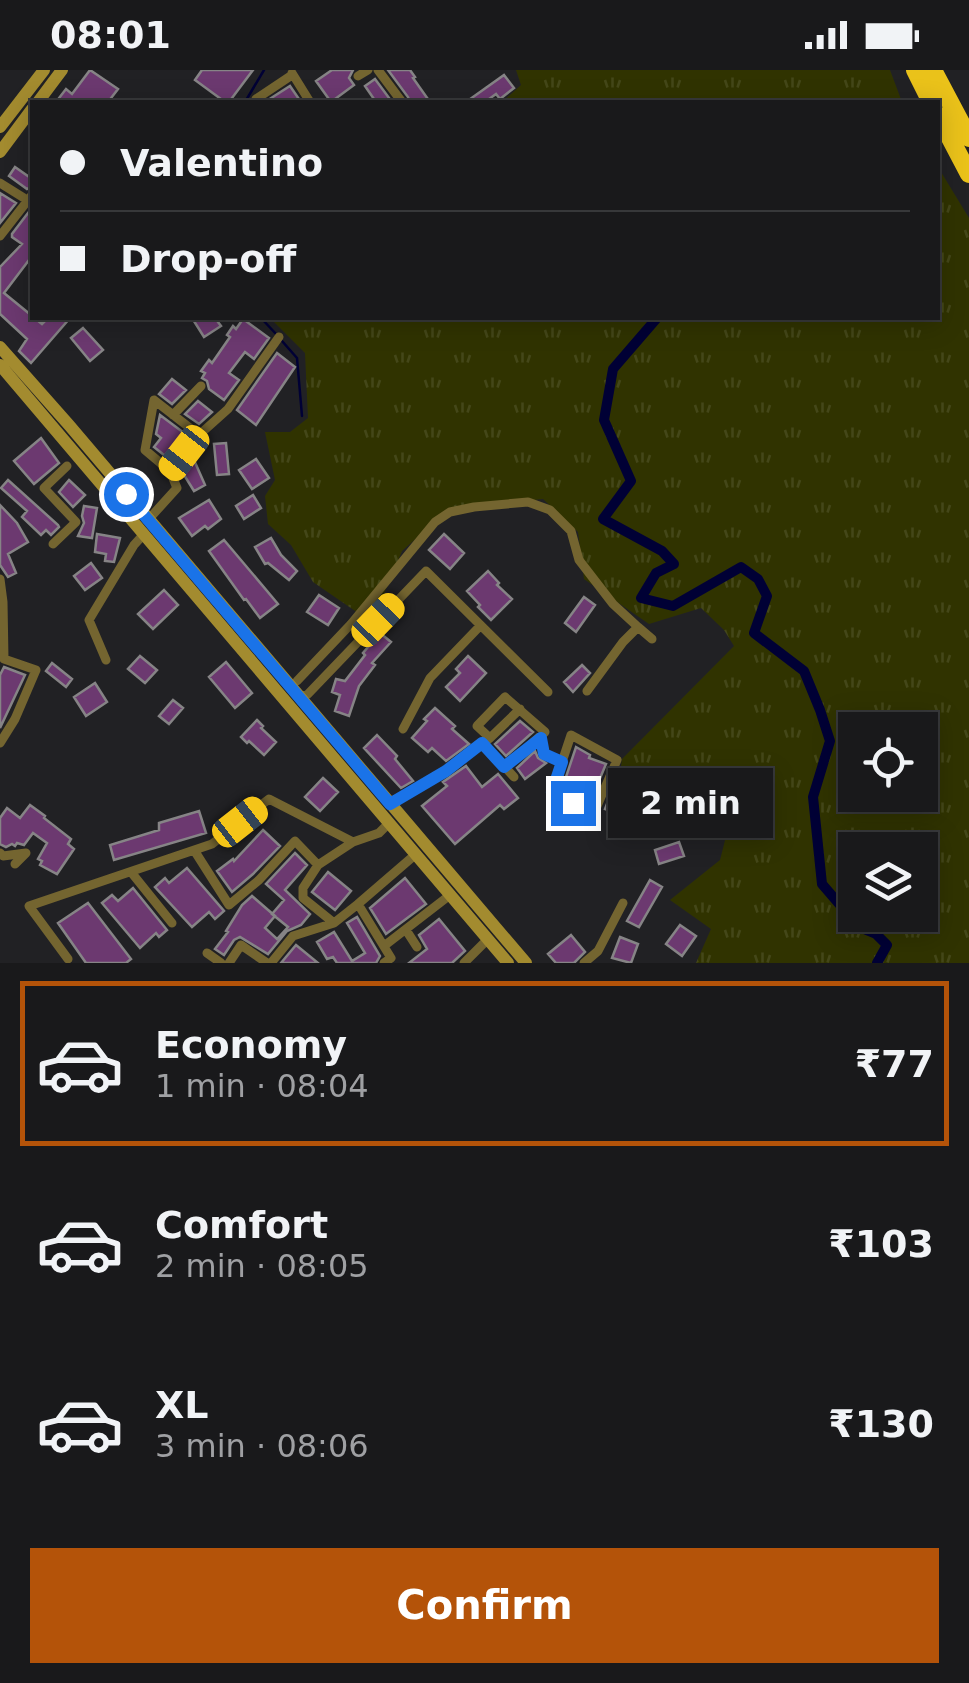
<!DOCTYPE html>
<html lang="en">
<head>
<meta charset="utf-8">
<style>
  :root { --surface:#19191b; --page:#262628; --text:#f1f3f6; --muted:#9fa0a3; --line:#37383a; --accent:#b45309 }
  body { margin:0; font-family:"DejaVu Sans",sans-serif; background:var(--page); color:var(--text); height:100vh; display:flex; flex-direction:column; font-size:38px; white-space:nowrap }
  * { box-sizing:border-box; margin:0 }
  p { font-size:32px; color:var(--muted) }
  .icon { flex:none; width:55px; height:55px; fill:none; stroke:currentColor; stroke-width:2; stroke-linecap:round; stroke-linejoin:round }
  .map { position:relative; height:893px; overflow:hidden }
  .panel { display:flex; flex-direction:column; background:var(--surface); flex:1 }
  .panel>* { flex:none }
  .hud { position:absolute; left:30px; top:30px; width:910px; height:220px; border-radius:0px; box-shadow:0 5px 25px #0003,0 0 0 2px var(--line); display:grid; align-content:center; height:220px; padding:0 30px; background:var(--surface) }
  .buttons { position:absolute; left:838px; top:642px; display:grid; gap:20px }
  .buttons a { display:grid; place-items:center; width:100px; height:100px; border-radius:0px; background:var(--surface); box-shadow:0 5px 25px #0003,0 0 0 2px var(--line); font-size:50px }
  .end { position:absolute; width:45px; height:45px; margin:-22px; border:12px solid #1a73e8; background:#fff; box-shadow:0 0 0 5px #fff }
  .from { border-radius:50% }
  .bubble { position:absolute; height:70px; border-radius:0px; background:var(--surface); box-shadow:0 5px 25px #0003,0 0 0 2px var(--line); font-size:32px; font-weight:800; line-height:70px; text-align:center }
  .car { position:absolute; width:30px; height:60px; margin:-30px -15px; border-radius:12px; box-shadow:0 0 8px 2px #0007; background:linear-gradient(#f5c518 24%,#345 0 40%,#f5c518 0 76%,#345 0 86%,#f5c518 0) }
  .hud b { display:flex; align-items:center; gap:35px; height:95px; font-size:38px }
  .hud b+b { border-top:2px solid var(--line) }
  .hud i { width:25px; height:25px; background:var(--text) }
  ul { padding:18px 0 0; list-style:none }
  li { display:flex; align-items:center; gap:30px; height:165px; margin:0 20px 15px; padding:0 10px; border:5px solid transparent; border-radius:0px }
  li div { flex:1 }
  li b { display:block; font-size:38px }
  li em { font-style:normal; font-weight:800 }
  li.active { border-color:var(--accent) }
  li>.icon { width:90px; height:90px; stroke-width:1.5 }
  .cta { display:flex; gap:20px; margin-top:auto; padding:20px 30px }
  .cta a { flex:1; height:115px; border-radius:0px; background:var(--accent); color:#fff; font-size:40px; font-weight:800; line-height:115px; text-align:center }
  .status { display:flex; justify-content:space-between; align-items:center; height:70px; padding:0 50px; background:var(--surface); direction:ltr }
  .status svg { height:28px; fill:currentColor }
  .map>svg:first-child { display:block }
  .grass { fill:url(#grass-tufts); fill-rule:evenodd }
  .lines { fill:none; stroke-linecap:round; stroke-linejoin:round }
  .stream { stroke:#000035; stroke-width:2.5 }
  .canal { stroke:#000035; stroke-width:10 }
  .building { fill:#6c3970; stroke:#868486; stroke-width:2.5 }
  .street { stroke:#746530; stroke-width:9 }
  .secondary { stroke:#a38b2f; stroke-width:12 }
  .highway { stroke:#eac21a; stroke-width:18 }
  .route { stroke:#1a73e8; stroke-width:12 }
</style>
</head>
<body>
<div class="status"><b>08:01</b><svg viewBox="0 0 49 12"><path d="M0 12V9h3v3zM5 12V6h3v6zM10 12V3h3v9zM15 12V0h3v12zM26 1h20v11H26zM47 4h2v5h-2z"/></svg></div>
<div class="map">
<svg width="969" height="893" viewBox="0 0 969 893">
  <defs>
    <pattern id="grass-tufts" width="24" height="20" patternUnits="userSpaceOnUse" patternTransform="scale(2.5)"><rect width="24" height="20" fill="#303300"/><path d="M3 7l-1-3M5 7V3M7 7l1-3M15 17l-1-3M17 17v-4M19 17l1-3" fill="none" stroke="#444719"/></pattern>
  </defs>
  <rect width="100%" height="100%" fill="#212124"/>
  <path class="grass" d="M516 0H890L902 32H502L521 15Z
    M938 97 969 148V893H696L711 859 670 830 720 790 736 727 689 720 669 735 618 718 622 689 734 576 724 560 701 538 649 554 584 509 578 462 543 429 449 439 402 481 377 540 361 545 313 512 291 475 268 454 265 426 275 410 265 362H290L308 348 305 283 270 248H938ZM855 660H920V725H855ZM855 780H920V845H855Z"/>
  <g class="lines">
    <path class="stream" d="M245 32 264 0
      M261 248 277 265
      M282 271 297 288 302 346"/>
    <path class="canal" d="M657 248 613 299 604 350 631 411 603 449 662 481 674 494 656 503 641 528 673 536 741 497 758 509 767 526 754 563 804 601 820 640 830 671 813 727 822 814 859 857 876 864 887 875 877 893"/>
  </g>
  <path class="building" d="M90 0 118 19 108 32H56L66 19 72 24Z
    M202 0H253L229 32H225L195 10Z
    M332 0H353L349 8 354 15 331 32 316 11Z
    M388 0H410L415 7 413 8 430 32H410L408 27Z
    M504 5 514 18 500 29 496 24 485 32H466Z
    M375 9 392 32H376L365 16Z
    M290 16 301 32H265Z
    M15 97 32 109V117L27 119 9 106Z
    M0 123 16 133 0 153Z
    M28 143 32 146V186L4 223 42 254 48 248H70L31 293 19 281 27 269 0 244V197L22 174 12 167V164Z
    M192 248H215L221 256 204 267Z
    M243 249 269 268 254 289 245 282 229 303 239 310 224 330 209 319 207 311 202 308 205 303 201 301 209 290 212 293 230 267 227 265 233 256 236 259Z
    M83 258 103 280 90 291 71 268Z
    M277 283 295 297 256 355 237 340Z
    M172 309 186 320 172 334 159 324Z
    M198 331 212 342 199 354 185 344Z
    M160 345 188 366 169 389 154 377 161 368 156 364Z
    M41 368 59 393 34 414 14 391Z
    M226 373 229 404 217 405 214 374Z
    M256 389 269 408 252 419 239 400Z
    M194 390 205 415 194 421 181 400Z
    M8 410 58 455 59 457 51 465 46 460 41 465 22 447 27 441 1 418Z
    M69 410 85 425 73 437 59 422Z
    M253 425 261 438 244 449 236 436Z
    M209 430 221 449 208 459 205 456 192 466 179 448Z
    M0 435 17 453 28 472 8 484 16 503 8 507 0 495Z
    M84 436 97 438 92 468 78 466 84 453 82 446Z
    M97 464 120 468 114 492 105 491 106 484 95 482Z
    M444 464 464 483 450 499 429 480Z
    M271 468 281 485 297 501 289 510 268 493 265 494 255 477Z
    M224 470 278 534 260 548 246 529 244 530 209 481Z
    M91 493 102 508 85 520 74 506Z
    M488 501 499 513 497 515 512 529 491 550 478 537 480 535 467 521Z
    M164 520 178 535 153 559 138 544Z
    M319 525 339 538 328 555 307 542Z
    M584 527 595 535 576 562 565 553Z
    M380 563 391 572 372 593 375 595 359 616 349 646 335 641 340 625 332 622 336 609 345 611 365 585 363 583Z
    M140 586 157 600 145 613 128 599Z
    M468 586 486 603 460 631 446 617 460 603 456 599Z
    M226 592 252 623 235 638 209 607Z
    M52 593 72 609 66 617 46 601Z
    M582 595 590 603 573 622 564 612Z
    M4 597 25 605 0 658V605Z
    M95 613 107 632 86 646 74 627Z
    M173 630 183 638 169 654 159 646Z
    M435 638 455 656 452 659 469 674 446 691 432 678 428 682 412 668 427 651 424 649Z
    M257 650 263 656 261 658 276 672 264 685 249 671 247 673 241 667Z
    M520 651 533 662 506 686 495 674Z
    M377 665 397 686 395 689 413 711 401 718 364 678Z
    M576 677 590 685 589 688 606 694 590 732 565 719V710Z
    M535 681 538 688 546 693 525 709 517 698Z
    M466 696 482 717 498 704 518 728 504 739 500 735 455 774 422 736 447 716 443 712Z
    M323 708 338 722 320 741 305 727Z
    M610 726 642 738 637 751 605 739Z
    M688 734 721 739 719 758 685 754Z
    M30 735 45 746 44 748 71 769 68 774 74 779 57 804 40 795 42 791 38 789 47 773 33 763 24 775 17 773 15 776 12 774 6 777 0 774V748L7 738 20 748Z
    M199 741 206 763 114 790 110 775 159 760V753Z
    M263 760 280 776 253 804 232 822 217 801 233 789 234 791Z
    M679 772 684 786 659 794 655 780Z
    M295 783 307 795 285 820 310 844 301 855 287 861 268 884 240 867 234 870 224 885 215 879 228 862 226 861 242 835 252 826 275 846 265 858 277 869 288 857 272 844 284 830 266 814Z
    M187 798 224 841 215 849 209 842 192 857 155 817 165 808 169 813Z
    M328 802 351 821 335 840 312 822Z
    M405 808 426 834 386 864 370 838Z
    M650 810 662 817 639 857 627 851Z
    M133 818 167 860 159 867 156 863 140 878 102 833 112 825 118 831Z
    M88 833 131 889 126 893H86L58 853Z
    M357 847 380 886 376 893H337L333 887 327 889 317 872 334 862 352 891 365 883 347 853Z
    M439 849 465 881 452 893H409L427 879 419 865Z
    M680 855 696 866 682 886 666 874Z
    M571 865 585 882 574 893H556L548 884Z
    M620 867 638 874 631 893 612 888Z
    M296 875 318 893H281Z"/>
  <g class="lines">
    <path class="street" d="M378 0 402 32
      M292 3 310 32
      M358 6 368 0
      M255 32 256 29 292 5
      M0 113 32 133
      M0 166 32 125
      M173 345 201 316
      M170 401 145 380 154 330 199 365
      M148 450 177 418 170 401 199 365 228 339 279 267
      M53 474 76 452 44 418 67 396
      M0 509 3 532 4 589 36 600 15 649 0 673
      M638 557 652 569
      M106 590 89 550 134 475 144 464
      M297 611 351 554 435 452 450 442 474 437 528 432 550 440 571 461 579 490 613 534 638 557 623 572 587 621
      M300 627 308 624 426 501 548 622
      M403 659 430 608 480 556
      M571 665 617 690 594 743 552 722Z
      M490 668 520 639
      M541 668 544 683 562 693
      M483 673 490 668 477 656 505 627 545 662 505 697
      M390 734 446 701 483 673 514 707
      M194 780 229 835 259 810 295 771 318 795 353 772
      M0 783 3 786 26 783 15 794
      M318 795 303 818V828L334 853 358 834 391 888 384 893
      M131 802 172 853
      M358 834 416 784
      M406 860 417 877
      M384 876 450 825
      M207 883 221 893
      M68 889 29 836 212 774 269 729 353 772 379 763 389 753
      M229 893 241 875 267 893
      M271 893 293 866 334 853
      M464 893 487 870
      M584 893 598 881 623 833"/>
    <path class="secondary" d="M38 32 62 0
      M0 57 44 0
      M0 82 32 39
      M0 277 69 355 526 893
      M0 295 508 893"/>
    <path class="highway" d="M915 0 931 32
      M933 0 969 68
      M938 45 969 104"/>
  </g>
  <g class="lines">
    <path class="route" d="M126 424 390 734 446 701 482 673 504 697 541 668 544 684 562 692 552 722 573 733"/>
  </g>
</svg>
<div class="buttons">
<a><svg class="icon" aria-label="locate" viewBox="0 0 24 24"><circle cx="12" cy="12" r="6"/><path d="M12 2v4M12 18v4M2 12h4M18 12h4"/></svg></a>
<a><svg class="icon" aria-label="layers" viewBox="0 0 24 24"><path d="M12 4l9 5-9 5-9-5zM3 14l9 5 9-5"/></svg></a>
</div>
<i class="end from" style="left:126px;top:424px"></i>
<i class="end" style="left:573px;top:733px"></i>
<div class="bubble" style="left:608px;top:698px;width:165px">2 min</div>
<i class="car" style="left:184px;top:383px;rotate:218deg"></i>
<i class="car" style="left:378px;top:550px;rotate:44deg"></i>
<i class="car" style="left:240px;top:752px;rotate:52deg"></i>
<div class="hud">
<b><i class="from"></i>Valentino</b>
<b><i></i>Drop-off</b>
</div>
</div>
<section class="panel">
<ul>
<li class="active"><svg class="icon" aria-label="car" viewBox="0 0 24 24"><path d="M5 17H2v-5l4-1 3-4h7l3 4 3 1v5h-3M9 17h6M6 11h13"/><circle cx="7" cy="17" r="2"/><circle cx="17" cy="17" r="2"/></svg><div><b>Economy</b><p>1 min · 08:04</p></div><em>₹77</em></li>
<li><svg class="icon" aria-label="car" viewBox="0 0 24 24"><path d="M5 17H2v-5l4-1 3-4h7l3 4 3 1v5h-3M9 17h6M6 11h13"/><circle cx="7" cy="17" r="2"/><circle cx="17" cy="17" r="2"/></svg><div><b>Comfort</b><p>2 min · 08:05</p></div><em>₹103</em></li>
<li><svg class="icon" aria-label="car" viewBox="0 0 24 24"><path d="M5 17H2v-5l4-1 3-4h7l3 4 3 1v5h-3M9 17h6M6 11h13"/><circle cx="7" cy="17" r="2"/><circle cx="17" cy="17" r="2"/></svg><div><b>XL</b><p>3 min · 08:06</p></div><em>₹130</em></li>
</ul>
<div class="cta"><a>Confirm</a></div>
</section>
</body>
</html>
